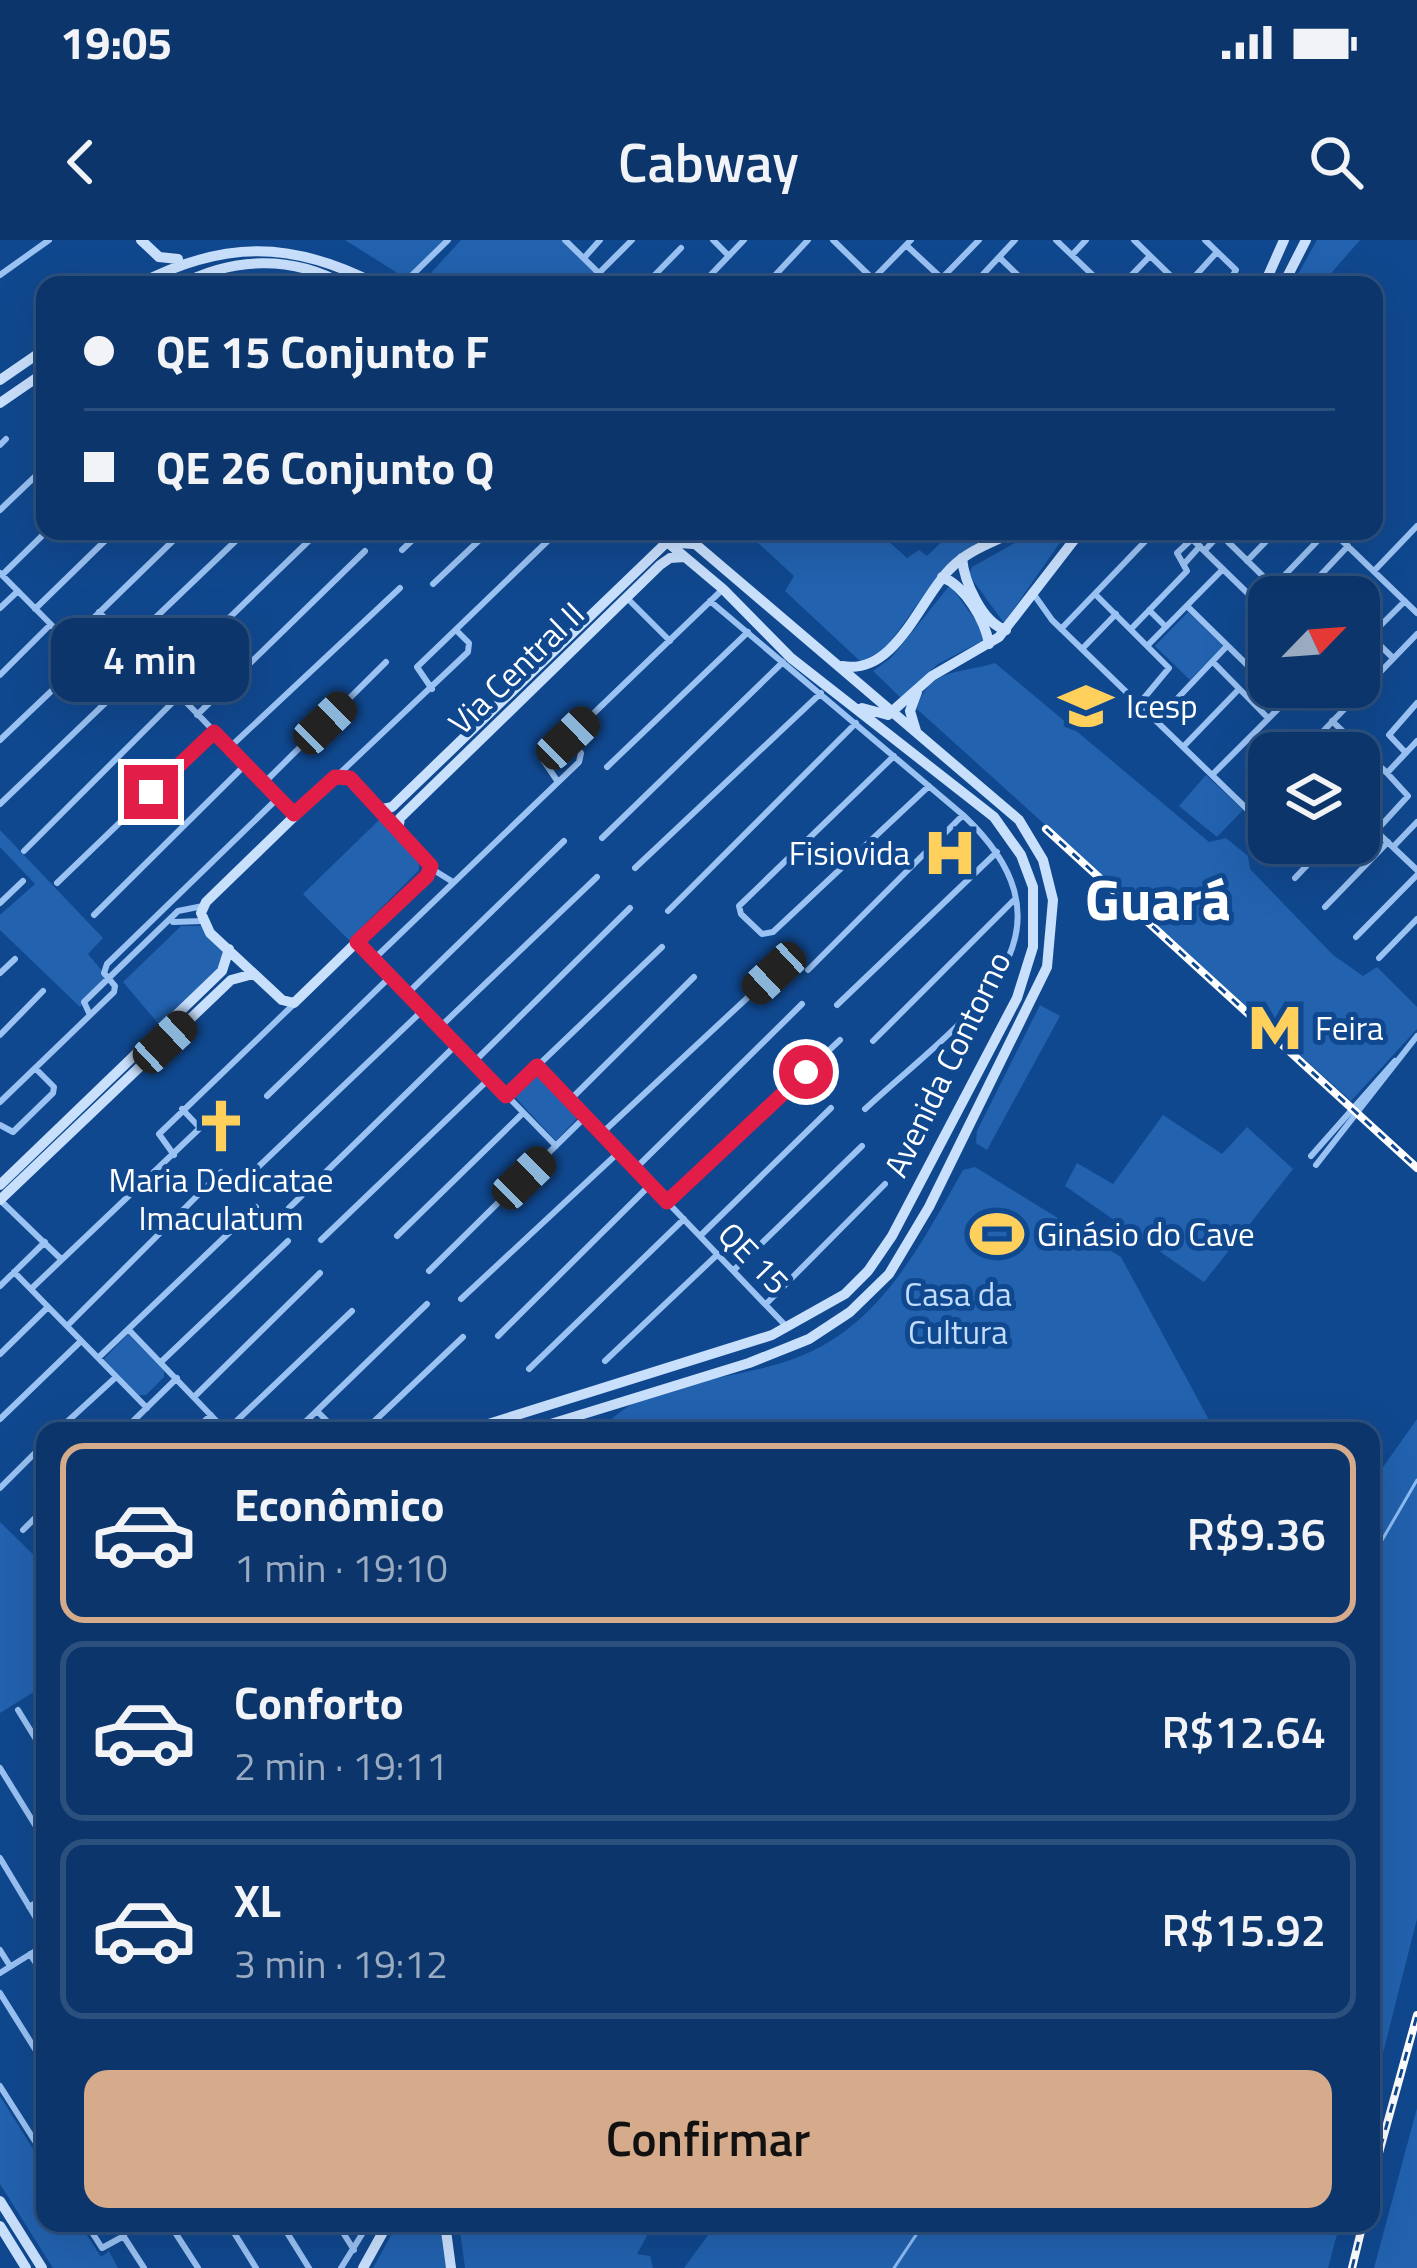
<!DOCTYPE html>
<html lang="pt">
<head>
<meta charset="utf-8">
<style>
  :root { --surface:#0c366b; --page:#1a4173; --text:#f1f3f6; --muted:#9aabc1; --line:#2c507e; --accent:#d6ab8b }
  body { margin:0; font-family:"Titillium Web",sans-serif; background:var(--page); color:var(--text); height:100vh; display:flex; flex-direction:column; font-size:45px; white-space:nowrap }
  * { box-sizing:border-box; margin:0 }
  p { font-size:39px; color:var(--muted) }
  .icon { flex:none; width:66px; height:66px; fill:none; stroke:currentColor; stroke-width:2; stroke-linecap:round; stroke-linejoin:round }
  .map { position:relative; flex:1; overflow:hidden }
  .sheet { position:absolute; left:36px; top:1182px; width:1344px; height:810px; display:flex; flex-direction:column; background:var(--surface); border-radius:24px; box-shadow:0 12px 48px #0002,0 0 0 3px var(--line) }
  .sheet>* { flex:none }
  .hud { position:absolute; left:36px; top:36px; width:1347px; height:264px; border-radius:24px; box-shadow:0 12px 48px #0002,0 0 0 3px var(--line); display:grid; align-content:center; height:264px; padding:0 48px; background:var(--surface) }
  .needle { width:78px; rotate:65deg }
  .controls { position:absolute; left:1248px; top:336px; display:grid; gap:24px }
  .controls a { display:grid; place-items:center; width:132px; height:132px; border-radius:24px; background:var(--surface); box-shadow:0 12px 48px #0002,0 0 0 3px var(--line); font-size:60px }
  .end { position:absolute; width:54px; height:54px; margin:-27px; border:15px solid #e11d48; background:#fff; box-shadow:0 0 0 6px #fff }
  .from { border-radius:50% }
  .bubble { position:absolute; height:84px; border-radius:24px; background:var(--surface); box-shadow:0 12px 48px #0002,0 0 0 3px var(--line); font-size:39px; font-weight:600; line-height:84px; text-align:center }
  .car { position:absolute; width:36px; height:72px; margin:-36px -18px; border-radius:15px; box-shadow:0 0 9px 3px #0007; background:linear-gradient(#222 24%,#8ab4d8 0 40%,#222 0 76%,#8ab4d8 0 86%,#222 0) }
  .hud b { display:flex; align-items:center; gap:42px; height:114px; font-size:45px }
  .hud b+b { border-top:3px solid var(--line) }
  .hud i { width:30px; height:30px; background:var(--text) }
  ul { padding:21px 0 0; list-style:none }
  li { display:flex; align-items:center; gap:36px; height:180px; margin:0 24px 18px; padding:0 24px; border:6px solid var(--line); border-radius:24px }
  li div { flex:1 }
  li b { display:block; font-size:45px }
  li em { font-style:normal; font-weight:600 }
  li.selected { border-color:var(--accent) }
  li>.icon { width:108px; height:108px; stroke-width:1.5 }
  .cta { display:flex; gap:24px; margin-top:auto; padding:24px 48px }
  .cta a { flex:1; height:138px; border-radius:24px; background:var(--accent); color:#111; font-size:48px; font-weight:600; line-height:138px; text-align:center }
  .status { display:flex; justify-content:space-between; align-items:center; height:84px; padding:0 60px; background:var(--surface); direction:ltr }
  .status svg { height:33px; fill:currentColor }
  header { display:flex; justify-content:space-between; align-items:center; height:156px; padding:0 48px; background:var(--surface); font-size:54px; font-weight:600 }
  .map>svg:first-child { display:block }
  .green { fill:#2262af }
  .lines { fill:none; stroke-linecap:round; stroke-linejoin:round }
  .stream { stroke:#8cbdf6; stroke-width:3 }
  .street { stroke:#9ac2f3; stroke-width:6 }
  .secondary { stroke:#c9e0fd; stroke-width:10 }
  .rail-casing { stroke:#fff; stroke-width:8 }
  .rail { stroke:#10488f; stroke-width:3; stroke-dasharray:9; stroke-linecap:butt }
  .route { stroke:#e11d48; stroke-width:15 }
  .labels { text-anchor:middle; stroke-width:10; stroke-linejoin:round; paint-order:stroke }
  .street-label { font-size:33px; fill:#fff; stroke:#10488f }
  .poi-label { font-size:33px; fill:#fff; stroke:#10488f; text-anchor:start }
  .park-label { font-size:33px; fill:#c2ddfd; stroke:#10488f }
  .town-label { font-size:57px; font-weight:bold; fill:#fff; stroke:#10488f }
</style>
</head>
<body>
<div class="status"><b>19:05</b><svg viewBox="0 0 49 12"><path d="M0 12V9h3v3zM5 12V6h3v6zM10 12V3h3v9zM15 12V0h3v12zM26 1h20v11H26zM47 4h2v5h-2z"/></svg></div>
<header><svg class="icon" aria-label="back" viewBox="0 0 24 24"><path d="M15 5l-7 7 7 7"/></svg>Cabway<svg class="icon" aria-label="search" viewBox="0 0 24 24"><circle cx="10" cy="10" r="6"/><path d="M15 15l6 6"/></svg></header>
<div class="map">
<svg width="1417" height="2028" viewBox="0 0 1417 2028">
  <rect width="100%" height="100%" fill="#10488f"/>
  <path class="green" d="M345 0H444L407 39Z
    M461 0H562L608 45H420Z
    M1317 0H1360L1321 45H1292Z
    M745 291H877L907 318 919 310 927 316 953 291H1011L975 304 932 344 886 408 861 422 785 351 794 336Z
    M1036 291H1068L1004 383 969 335 972 327Z
    M950 345 984 392 982 401 938 424 901 458 873 431 891 418Z
    M1188 372 1223 406 1190 440 1155 406Z
    M98 380 141 421 117 446 75 402Z
    M995 423 1209 602 1226 598 1248 616 1250 629 1333 715 1363 736 1377 727 1417 767V789L1351 861 917 469C928 428 959 434 995 423Z
    M1206 535 1243 570 1217 597 1179 566Z
    M380 579 419 621V630L349 700 303 654Z
    M0 590 103 698 88 714 107 737 80 767 0 690V675L35 644 0 607Z
    M181 686H202L229 718 162 788 123 742Z
    M1040 765 1060 776 987 910 976 903 977 891Z
    M538 833 580 875 556 901 514 856Z
    M1163 875 1222 914 1247 887 1293 929 1204 1042 1065 946 1077 923 1113 944Z
    M975 927 1121 1017 1215 1191H589C609 1185 618 1171 636 1162 684 1139 745 1137 796 1118 881 1086 921 1004 963 930Z
    M128 1094 164 1131V1137L146 1155H138L104 1119Z
    M1417 1179V1679L1371 1860V1244Z
    M0 1282 45 1326V1445L0 1473Z
    M0 1856 45 1928V1983H79L101 2017 109 2011 118 2028H53L0 1944Z
    M1417 1868V2028H1374Z
    M398 1983H440L446 2028H373Z
    M459 1983H654L637 2014 650 2016 653 2028H465Z
    M717 1983H1340L1328 2028H684Z"/>
  <g class="lines">
    <path class="stream" d="M1371 1319 1417 1240
      M894 2028 924 1983"/>
    <path class="street" d="M565 0 611 45
      M713 0 729 16
      M833 0 879 45
      M1056 0 1103 45
      M1134 0 1180 45
      M1205 0 1236 30 1227 45
      M906 5 949 45
      M1072 15 1086 0
      M999 17 1028 45
      M584 18 600 0
      M599 33 632 0
      M0 35 49 0
      M942 38 979 0
      M873 39 911 0
      M278 40 314 45
      M402 45 448 0
      M645 45 681 8
      M701 45 744 0
      M766 45 808 0
      M973 45 1015 0
      M1122 45 1150 16
      M1159 45 1169 34
      M1187 45 1217 12
      M0 205 6 199
      M0 270 45 227
      M1332 291 1417 373
      M1220 294 1273 346
      M402 310 422 291
      M1205 310 1223 291
      M1247 321 1276 291
      M1184 324 1200 306
      M1374 331 1417 286
      M0 333 118 452
      M2 335 47 291
      M433 344 489 291
      M1095 354 1169 428 1139 464
      M1035 356 1052 380 1247 569 1269 546
      M1330 357 1316 340 1348 306
      M627 358 670 401
      M710 361 963 575C1096 700 956 784 865 869
      M1258 363 1327 291
      M1187 366 1286 463
      M0 368 18 351
      M35 369 115 291
      M1149 370 1166 387
      M99 372 294 574
      M1359 385 1393 418
      M1061 389 1155 291
      M1131 389 1187 331 1177 313 1192 299 1269 374
      M1370 396 1405 361
      M68 403 183 291
      M129 403 246 291
      M1148 405 1223 329
      M1082 409 1116 374
      M1213 422 1267 477
      M0 435 50 385
      M164 441 319 291
      M432 449 417 427 558 291
      M197 475 365 311
      M1156 481 1227 406
      M1332 481 1387 533 1417 501
      M0 500 85 419
      M1183 507 1239 449
      M229 508 400 348
      M1302 513 1417 394
      M1339 513 1352 500
      M1406 513 1389 495 1417 463
      M894 516 739 666 741 674 762 694 773 692 929 546
      M607 527 748 392
      M338 535 468 412 469 403 456 390
      M1212 535 1300 447
      M558 542 544 521 723 349
      M264 543 386 422
      M0 564 147 423
      M1359 575 1417 630
      M1376 591 1408 556 1387 533
      M602 598 783 422
      M1393 607 1417 582
      M1264 608 1269 602
      M24 611 179 456
      M635 628 821 453
      M432 629 453 642
      M1295 638 1328 603
      M57 643 214 492
      M0 663 23 641
      M1325 667 1388 602
      M668 671 856 483
      M94 675 246 524
      M173 682 203 681
      M1356 697 1417 635
      M357 702 556 906
      M1379 718 1417 679
      M374 719 579 522 581 513 568 498
      M808 730 963 575
      M0 733 15 719
      M408 753 564 601
      M837 765 997 612
      M90 775 84 762 178 671 203 666
      M440 787 597 637
      M0 795 43 751
      M873 801 1014 660
      M475 821 630 668
      M537 826 785 1085
      M267 856 391 736
      M506 856 662 707
      M570 860 694 737
      M0 862 114 752 115 746 104 733 107 724 278 558
      M0 885 13 892 53 853 54 847 35 828
      M601 894 774 733
      M174 915 159 894 293 765
      M1311 916 1395 821
      M1316 925 1417 796
      M635 929 802 764
      M255 930 423 770
      M0 960 61 1019
      M668 962 840 800
      M289 968 457 804
      M397 996 523 873
      M700 996 831 868
      M321 1000 490 838
      M734 1030 862 906
      M429 1031 585 877
      M14 1032 147 1168
      M0 1046 45 1002
      M31 1049 200 888 182 869
      M461 1059 619 912
      M766 1064 885 944
      M67 1086 221 932
      M129 1090 226 1191
      M498 1096 650 945
      M0 1114 48 1067
      M98 1118 256 967
      M605 1121 718 1014
      M161 1122 288 1001
      M529 1129 684 979
      M194 1157 320 1033
      M317 1171 337 1191
      M0 1179 81 1101
      M57 1191 116 1137
      M123 1191 177 1138
      M194 1191 211 1175
      M226 1191 352 1071
      M296 1191 427 1064
      M364 1191 463 1097
      M0 1248 45 1203
      M23 1290 45 1268
      M18 1470 45 1514
      M0 1528 45 1601
      M0 1618 45 1693
      M29 1667 45 1657
      M0 1710 10 1726
      M30 1714 45 1737
      M0 1733 45 1705
      M0 1753 45 1825
      M0 1846 45 1917
      M86 1983 102 2008 124 1996
      M115 1983 144 2028
      M169 1983 198 2028
      M228 1983 256 2028
      M281 1983 309 2028
      M337 1983 354 2010
      M341 2028 369 1983"/>
    <path class="secondary" d="M141 0 159 17 178 19
      M137 45C223 0 292 0 378 45
      M180 45C233 17 292 15 345 45
      M1264 45 1284 0
      M1283 45 1306 0
      M0 140 45 109
      M0 163 45 132
      M962 318C964 341 982 383 1006 390
      M942 337C965 346 985 380 989 404
      M842 426C895 436 920 359 950 329 968 310 993 302 1016 291
      M862 468 888 475 932 436 999 397 1081 291
      M916 491 910 471 917 452
      M378 570 430 622 429 632 294 763 282 760 210 693 201 673 206 662 335 537 349 538 378 570 392 567 667 302 693 304
      M398 590 400 578 660 325 670 318 684 317
      M0 945 222 731 229 709
      M0 960 231 740 253 734
      M466 1191 772 1095 845 1054 868 1031 892 996 1017 758 1033 707V647L1021 615 994 577 791 418 723 349 654 291
      M528 1191 749 1123 809 1099 850 1072 889 1034 929 967 1047 727 1053 660 1043 620 1019 580 680 291
      M0 1961 42 2028
      M445 1983 451 2028
      M0 1986 26 2028
      M363 2028 388 1983"/>
    <defs>
      <path id="rail" d="M1046 589 1417 928
        M1371 1942 1417 1775
        M1352 2028 1363 1983"/>
    </defs>
    <use href="#rail" class="rail-casing"/>
    <use href="#rail" class="rail"/>
  </g>
  <g class="lines">
    <path class="route" d="M151 552 214 492 294 574 335 537 350 538 431 626 427 636 357 702 506 856 537 826 667 962 806 832"/>
  </g>
  <defs>
    <symbol id="university-bare" viewBox="-9 -9 18 18"><path d="M0-5L7-2L0 1L-7-2ZM-4 1L0 2.5L4 1V4Q0 6-4 4Z" fill="#ffd05c" stroke="#10488f" stroke-width="2.5" paint-order="stroke"/></symbol>
    <symbol id="hospital-bare" viewBox="-9 -9 18 18"><path d="M-5-5h3v3.5h4V-5h3V5h-3V1.5h-4V5h-3Z" fill="#ffd05c" stroke="#10488f" stroke-width="2.5" paint-order="stroke"/></symbol>
    <symbol id="metro-bare" viewBox="-9 -9 18 18"><path d="M-5.5 5V-5H-3L0 0L3-5H5.5V5H3V-.5L0 4L-3-.5V5Z" fill="#ffd05c" stroke="#10488f" stroke-width="2.5" paint-order="stroke"/></symbol>
    <symbol id="church-bare" viewBox="-9 -9 18 18"><path d="M-1.2-6h2.4v3.5h3.3v2.4h-3.3V6h-2.4V-.1h-3.3v-2.4h3.3Z" fill="#ffd05c" stroke="#10488f" stroke-width="2.5" paint-order="stroke"/></symbol>
    <symbol id="stadium-bare" viewBox="-9 -9 18 18"><path d="M0-5a6.5 5 0 1 0 0 10a6.5 5 0 1 0 0-10ZM-3.5-1.8h7v3.6h-7Z" fill="#ffd05c" stroke="#10488f" stroke-width="2.5" paint-order="stroke"/></symbol>
  </defs>
  <g fill-rule="evenodd">
    <use href="#university-bare" x="1048" y="428" width="76" height="76"/>
    <use href="#hospital-bare" x="912" y="575" width="76" height="76"/>
    <use href="#metro-bare" x="1237" y="750" width="76" height="76"/>
    <use href="#church-bare" x="183" y="848" width="76" height="76"/>
    <use href="#stadium-bare" x="959" y="956" width="76" height="76"/>
  </g>
  <g class="labels">
    <g class="street-label">
      <text transform="translate(516 428) rotate(-44)" y="12">Via Central II</text>
      <text transform="translate(947 824) rotate(-64)" y="12">Avenida Contorno</text>
      <text transform="translate(754 1018) rotate(46)" y="12">QE 15</text>
    </g>
    <g class="poi-label">
      <text x="1126" y="478">Icesp</text>
      <text x="910" y="625" text-anchor="end">Fisiovida</text>
      <text x="1315" y="800">Feira</text>
      <text x="221" y="952" text-anchor="middle">Maria Dedicatae<tspan x="221" dy="38">Imaculatum</tspan></text>
      <text x="1037" y="1006">Ginásio do Cave</text>
    </g>
    <g class="park-label">
      <text x="958" y="1066">Casa da<tspan x="958" dy="38">Cultura</tspan></text>
    </g>
    <g class="town-label">
      <text x="1158" y="680">Guará</text>
    </g>
  </g>
</svg>
<div class="controls">
<a><svg class="needle" viewBox="-14 -14 28 28"><path d="M0-13l5 13h-10z" fill="#e53935"/><path d="M0 13l5-13h-10z" fill="#9aabc1"/></svg></a>
<a><svg class="icon" aria-label="layers" viewBox="0 0 24 24"><path d="M12 4l9 5-9 5-9-5zM3 14l9 5 9-5"/></svg></a>
</div>
<i class="end from" style="left:806px;top:832px"></i>
<i class="end" style="left:151px;top:552px"></i>
<div class="bubble" style="left:51px;top:378px;width:198px">4 min</div>
<i class="car" style="left:325px;top:483px;rotate:46deg"></i>
<i class="car" style="left:568px;top:498px;rotate:46deg"></i>
<i class="car" style="left:774px;top:733px;rotate:227deg"></i>
<i class="car" style="left:165px;top:802px;rotate:47deg"></i>
<i class="car" style="left:524px;top:938px;rotate:46deg"></i>
<div class="hud">
<b><i class="from"></i>QE 15 Conjunto F</b>
<b><i></i>QE 26 Conjunto Q</b>
</div>
<section class="sheet">
<ul>
<li class="selected"><svg class="icon" aria-label="car" viewBox="0 0 24 24"><path d="M5 17H2v-5l4-1 3-4h7l3 4 3 1v5h-3M9 17h6M6 11h13"/><circle cx="7" cy="17" r="2"/><circle cx="17" cy="17" r="2"/></svg><div><b>Econômico</b><p>1 min · 19:10</p></div><em>R$9.36</em></li>
<li><svg class="icon" aria-label="car" viewBox="0 0 24 24"><path d="M5 17H2v-5l4-1 3-4h7l3 4 3 1v5h-3M9 17h6M6 11h13"/><circle cx="7" cy="17" r="2"/><circle cx="17" cy="17" r="2"/></svg><div><b>Conforto</b><p>2 min · 19:11</p></div><em>R$12.64</em></li>
<li><svg class="icon" aria-label="car" viewBox="0 0 24 24"><path d="M5 17H2v-5l4-1 3-4h7l3 4 3 1v5h-3M9 17h6M6 11h13"/><circle cx="7" cy="17" r="2"/><circle cx="17" cy="17" r="2"/></svg><div><b>XL</b><p>3 min · 19:12</p></div><em>R$15.92</em></li>
</ul>
<div class="cta"><a>Confirmar</a></div>
</section>
</div>
</body>
</html>
